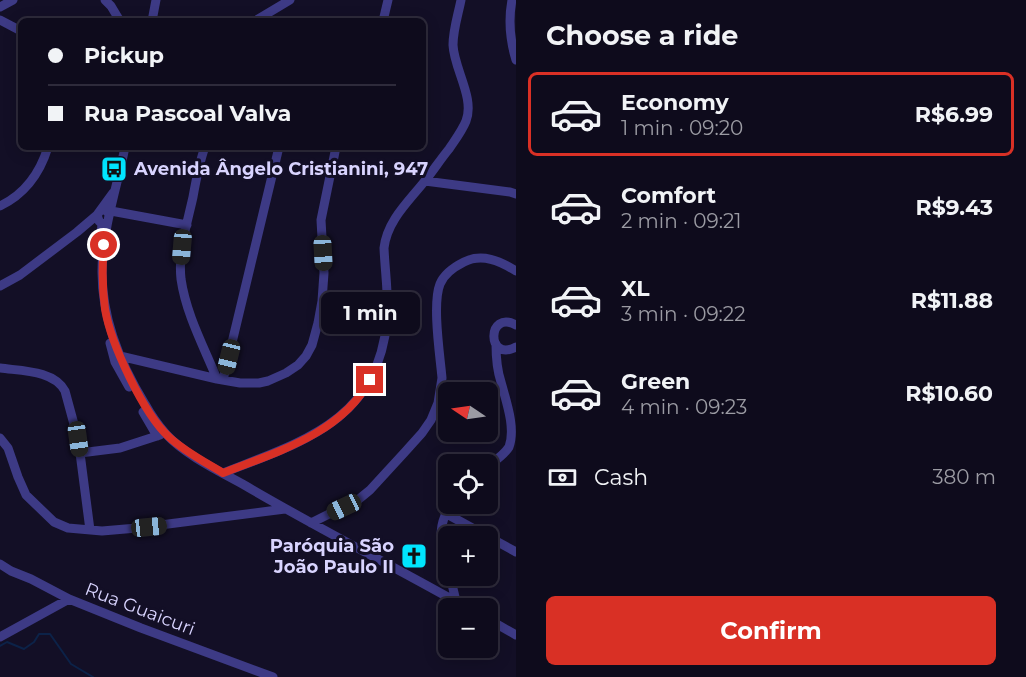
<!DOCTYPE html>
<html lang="en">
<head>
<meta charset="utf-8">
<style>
  :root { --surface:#0e0b1c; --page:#1c1929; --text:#f1f3f6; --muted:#9b9ba3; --line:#2e2b3b; --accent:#d93025 }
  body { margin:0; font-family:Montserrat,sans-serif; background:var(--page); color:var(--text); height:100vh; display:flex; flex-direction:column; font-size:22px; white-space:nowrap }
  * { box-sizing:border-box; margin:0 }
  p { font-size:20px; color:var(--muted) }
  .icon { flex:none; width:33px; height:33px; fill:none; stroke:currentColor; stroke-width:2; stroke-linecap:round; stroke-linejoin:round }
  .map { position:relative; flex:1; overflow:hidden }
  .panel { display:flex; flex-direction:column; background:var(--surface); width:510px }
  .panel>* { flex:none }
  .guide { position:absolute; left:18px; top:18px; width:408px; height:132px; border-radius:9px; box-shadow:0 3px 15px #0003,0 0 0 2px var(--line); display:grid; align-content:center; height:132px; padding:0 30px; background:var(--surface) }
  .needle { width:39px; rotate:283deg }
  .buttons { position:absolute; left:438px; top:382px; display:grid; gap:12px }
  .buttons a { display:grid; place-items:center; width:60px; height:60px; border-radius:9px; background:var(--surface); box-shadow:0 3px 15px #0003,0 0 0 2px var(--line); font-size:30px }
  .end { position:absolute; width:27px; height:27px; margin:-14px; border:8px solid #d93025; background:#fff; box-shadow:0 0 0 3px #fff }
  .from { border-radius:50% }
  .bubble { position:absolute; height:42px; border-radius:9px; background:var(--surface); box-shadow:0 3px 15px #0003,0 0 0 2px var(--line); font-size:20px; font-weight:700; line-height:42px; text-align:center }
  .car { position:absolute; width:18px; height:36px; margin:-18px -9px; border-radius:8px; box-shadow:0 0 4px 2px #0007; background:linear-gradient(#222 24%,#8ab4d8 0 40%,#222 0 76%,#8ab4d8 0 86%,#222 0) }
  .guide b { display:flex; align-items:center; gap:21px; height:57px; font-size:22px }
  .guide b+b { border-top:2px solid var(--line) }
  .guide i { width:15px; height:15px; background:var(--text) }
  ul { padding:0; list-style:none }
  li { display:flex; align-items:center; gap:18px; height:84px; margin:0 12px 9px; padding:0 18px; border:3px solid transparent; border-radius:9px }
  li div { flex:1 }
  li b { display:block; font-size:22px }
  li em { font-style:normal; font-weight:700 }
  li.selected { border-color:var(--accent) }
  li>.icon { width:54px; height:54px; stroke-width:1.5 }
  h2 { padding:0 30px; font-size:27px; line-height:72px }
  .pay { display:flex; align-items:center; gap:15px; height:66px; padding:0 30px; font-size:22px }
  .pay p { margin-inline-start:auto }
  .action { display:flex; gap:12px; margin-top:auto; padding:12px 30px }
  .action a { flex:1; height:69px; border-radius:9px; background:var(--accent); color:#fff; font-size:24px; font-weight:700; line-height:69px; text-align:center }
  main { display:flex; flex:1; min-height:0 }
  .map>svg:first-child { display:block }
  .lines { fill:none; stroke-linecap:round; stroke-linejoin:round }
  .stream { stroke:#0c2248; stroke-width:2 }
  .minor { stroke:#3d3a85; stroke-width:9 }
  .route { stroke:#d93025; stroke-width:8 }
  .labels { text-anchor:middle; stroke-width:6; stroke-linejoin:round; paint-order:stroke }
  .poi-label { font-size:18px; font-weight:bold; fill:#d9d4ff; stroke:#130f26; text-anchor:start }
  .street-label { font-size:18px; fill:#d9d4ff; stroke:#130f26 }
</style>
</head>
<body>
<main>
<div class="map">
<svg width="516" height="677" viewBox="0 0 516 677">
  <rect width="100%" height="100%" fill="#130f26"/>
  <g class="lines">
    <path class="stream" d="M0 646 7 642 24 649 34 642 39 634H50L71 664 93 677"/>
    <path class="minor" d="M105 0 111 6 120 21
      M512 0C508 21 510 40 516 60
      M0 7 13 0
      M0 20 21 31
      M152 21 156 0
      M255 21 290 0
      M383 21 388 0
      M125 147C117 188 102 230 102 272 102 319 121 365 145 404 151 415 158 425 166 434 185 455 221 472 246 486 319 529 395 567 469 609
      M205 147C199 163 196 180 193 197 187 224 178 251 181 279 186 314 204 347 217 379
      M425 181 510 192 516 194
      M0 206C25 194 40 173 48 147
      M107 212 111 211 187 225
      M97 215 99 221 102 224 101 235
      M0 286 20 275 77 232 97 215 113 193
      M516 325C487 309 486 363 516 347
      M110 343 115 362 129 387
      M120 356 217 379 240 383H259L268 381 286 373 298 365 306 356 312 345 318 323 322 301 324 273 321 220 336 147
      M0 368C21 371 54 370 65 391L78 439 80 453 120 448 160 435
      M223 380 279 147
      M143 412 157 436
      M0 438 8 448 18 477 26 495 54 522 68 528 102 531 137 528 285 509
      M80 453 90 530
      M488 466C495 461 504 455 509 447 516 428 506 401 501 382 497 370 496 357 496 344
      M223 473C304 441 377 421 387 321 389 297 385 272 384 248 387 221 408 202 424 182 433 171 440 160 449 149 455 140 462 131 466 121 475 98 454 69 453 45 453 30 458 15 461 0
      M445 513 516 552
      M311 523 359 499 370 490 404 453 422 433 431 420 438 403 442 378C440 355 432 304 440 284 444 274 454 267 464 262 482 253 500 261 516 271
      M0 564 11 571 31 579 69 599
      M448 569C442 541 435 530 451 504
      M450 576 456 601
      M488 619 516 635
      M0 637 69 599 141 628 273 677"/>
  </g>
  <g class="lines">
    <path class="route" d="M104 245C102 267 102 287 105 309 111 344 143 413 169 437 185 452 205 462 223 473 276 452 341 434 370 380"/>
  </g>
  <defs>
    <symbol id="bus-square" viewBox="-11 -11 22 22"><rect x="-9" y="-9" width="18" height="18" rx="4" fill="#00e5ff" stroke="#130f26"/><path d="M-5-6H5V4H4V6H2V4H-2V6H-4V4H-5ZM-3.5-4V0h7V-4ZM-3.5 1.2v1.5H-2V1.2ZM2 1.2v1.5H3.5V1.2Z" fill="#111"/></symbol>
    <symbol id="church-square" viewBox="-11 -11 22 22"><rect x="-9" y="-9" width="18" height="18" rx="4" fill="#00e5ff" stroke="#130f26"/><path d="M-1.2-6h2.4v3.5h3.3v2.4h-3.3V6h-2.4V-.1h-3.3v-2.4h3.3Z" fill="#111"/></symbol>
  </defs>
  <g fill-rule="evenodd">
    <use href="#bus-square" x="99" y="154" width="30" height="30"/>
    <use href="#church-square" x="399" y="541" width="30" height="30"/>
  </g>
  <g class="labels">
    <g class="poi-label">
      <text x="134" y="175">Avenida Ângelo Cristianini, 947</text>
      <text x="394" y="552" text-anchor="end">Paróquia São<tspan x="394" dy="21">João Paulo II</tspan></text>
    </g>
    <g class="street-label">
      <text transform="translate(140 609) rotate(21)" y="6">Rua Guaicuri</text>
    </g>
  </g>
</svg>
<div class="buttons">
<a><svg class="needle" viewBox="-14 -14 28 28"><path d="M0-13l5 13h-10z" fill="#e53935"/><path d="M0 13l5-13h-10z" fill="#9b9ba3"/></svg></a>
<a><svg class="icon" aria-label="locate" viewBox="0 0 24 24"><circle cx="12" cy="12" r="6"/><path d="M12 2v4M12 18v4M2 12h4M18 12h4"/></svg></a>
<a>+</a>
<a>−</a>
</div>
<i class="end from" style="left:104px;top:245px"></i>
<i class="end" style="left:370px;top:380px"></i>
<div class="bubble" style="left:321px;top:292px;width:99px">1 min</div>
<i class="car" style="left:182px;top:247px;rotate:185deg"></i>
<i class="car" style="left:323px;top:253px;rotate:177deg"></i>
<i class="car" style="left:229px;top:357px;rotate:194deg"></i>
<i class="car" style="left:78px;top:439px;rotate:172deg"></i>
<i class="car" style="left:344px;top:507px;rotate:245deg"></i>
<i class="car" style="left:149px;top:527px;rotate:84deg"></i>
<div class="guide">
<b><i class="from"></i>Pickup</b>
<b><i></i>Rua Pascoal Valva</b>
</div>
</div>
<section class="panel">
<h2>Choose a ride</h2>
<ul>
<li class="selected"><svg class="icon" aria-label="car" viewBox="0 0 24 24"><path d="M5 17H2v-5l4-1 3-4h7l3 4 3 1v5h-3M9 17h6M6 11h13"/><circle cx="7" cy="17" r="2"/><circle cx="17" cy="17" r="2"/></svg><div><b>Economy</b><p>1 min · 09:20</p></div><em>R$6.99</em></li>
<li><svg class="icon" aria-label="car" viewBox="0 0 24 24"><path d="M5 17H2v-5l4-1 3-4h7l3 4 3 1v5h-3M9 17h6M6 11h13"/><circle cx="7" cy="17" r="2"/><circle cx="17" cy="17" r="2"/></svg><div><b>Comfort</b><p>2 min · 09:21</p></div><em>R$9.43</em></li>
<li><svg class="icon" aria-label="car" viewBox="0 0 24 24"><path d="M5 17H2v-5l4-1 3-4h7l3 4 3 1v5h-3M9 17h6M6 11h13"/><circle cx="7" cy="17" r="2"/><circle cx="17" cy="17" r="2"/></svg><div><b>XL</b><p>3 min · 09:22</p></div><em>R$11.88</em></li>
<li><svg class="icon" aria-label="car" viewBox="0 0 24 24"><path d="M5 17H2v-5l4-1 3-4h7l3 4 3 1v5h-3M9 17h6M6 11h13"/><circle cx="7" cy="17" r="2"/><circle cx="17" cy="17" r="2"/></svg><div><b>Green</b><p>4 min · 09:23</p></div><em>R$10.60</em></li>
</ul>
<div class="pay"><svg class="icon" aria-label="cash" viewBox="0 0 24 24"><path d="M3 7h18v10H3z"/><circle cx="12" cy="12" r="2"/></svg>Cash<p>380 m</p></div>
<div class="action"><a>Confirm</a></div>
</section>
</main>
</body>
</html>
